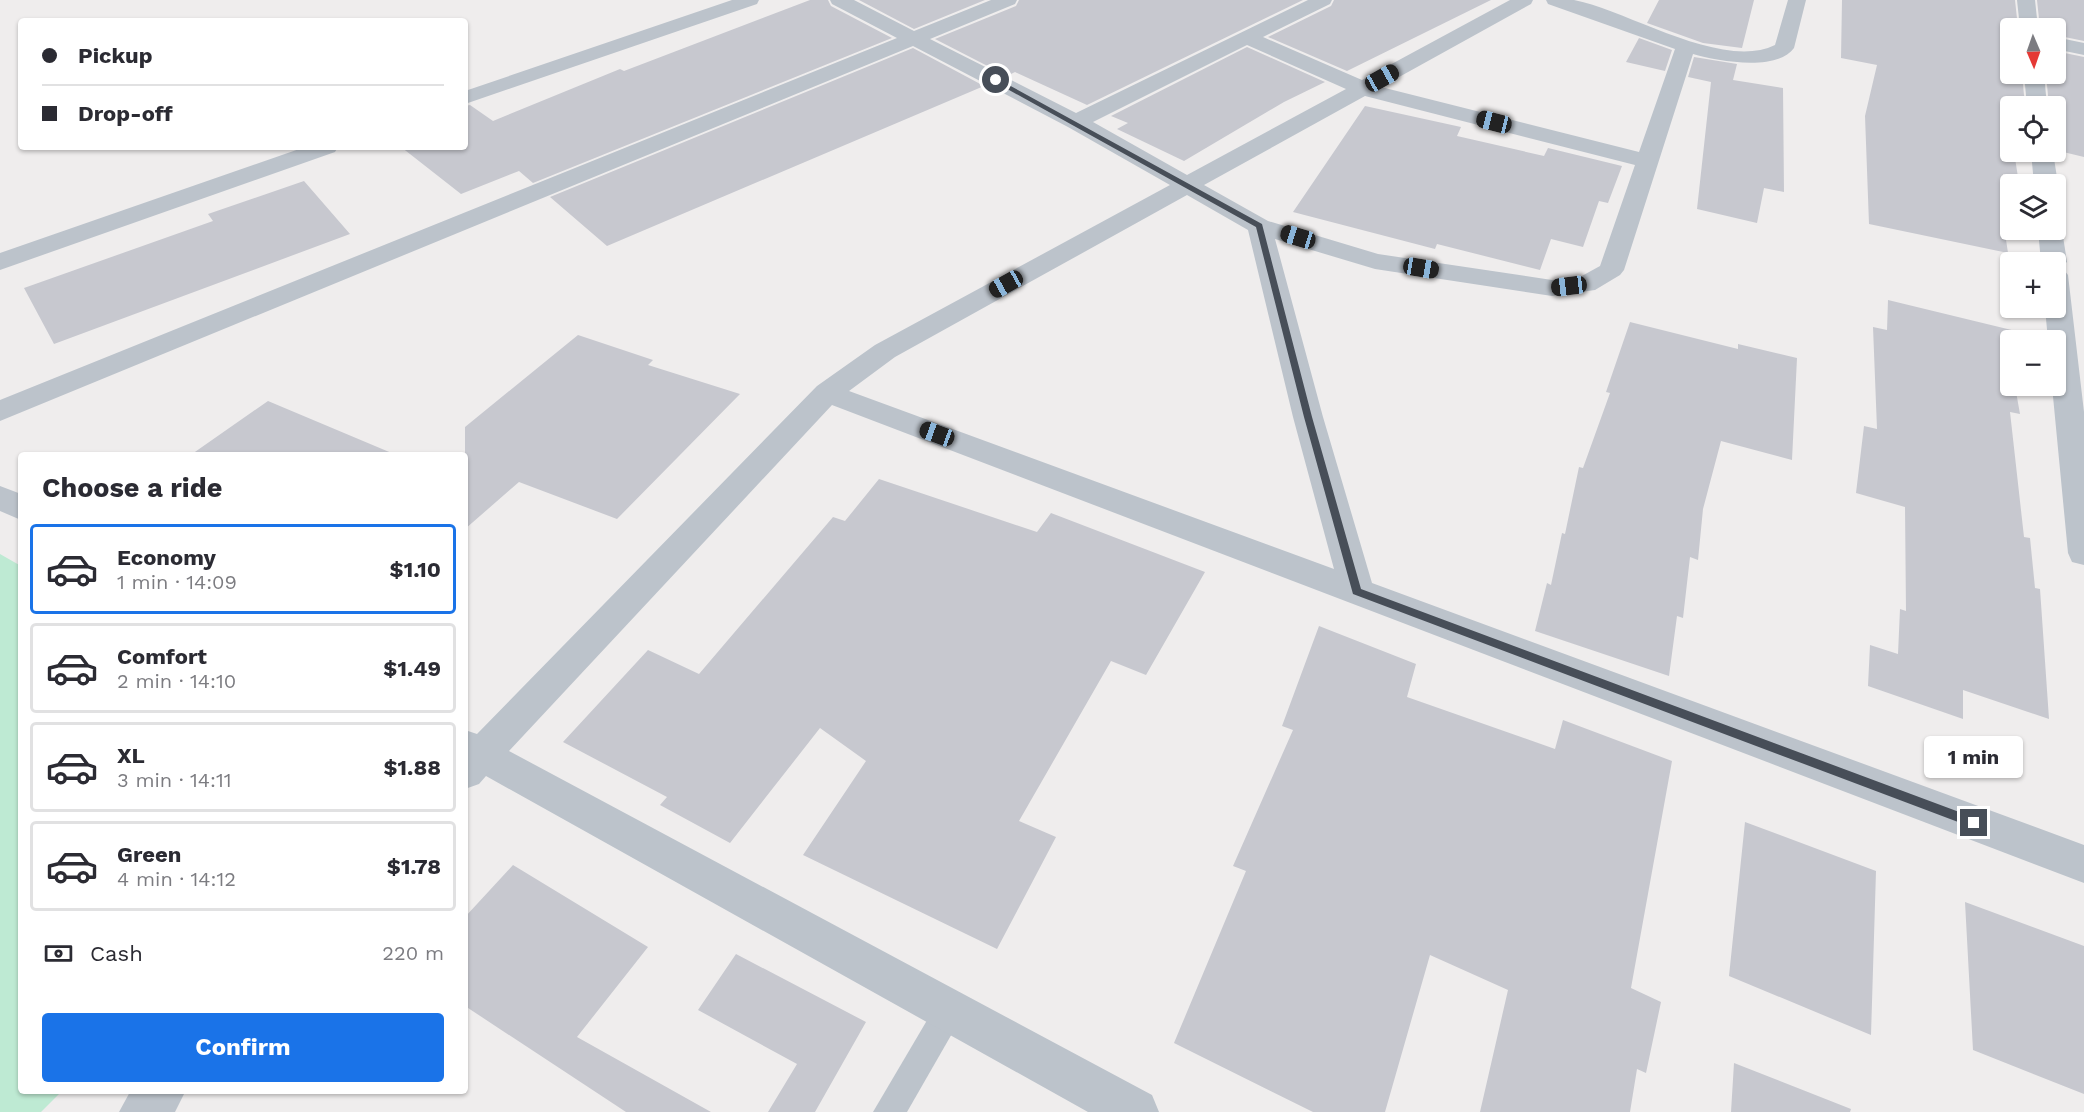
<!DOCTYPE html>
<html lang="en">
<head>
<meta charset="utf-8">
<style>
  :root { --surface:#fff; --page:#f7f7f7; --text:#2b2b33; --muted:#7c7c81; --line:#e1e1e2; --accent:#1a73e8 }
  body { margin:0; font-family:"Work Sans",sans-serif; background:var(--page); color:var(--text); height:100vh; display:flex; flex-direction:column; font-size:22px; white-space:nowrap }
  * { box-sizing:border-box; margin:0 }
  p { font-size:20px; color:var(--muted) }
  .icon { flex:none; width:33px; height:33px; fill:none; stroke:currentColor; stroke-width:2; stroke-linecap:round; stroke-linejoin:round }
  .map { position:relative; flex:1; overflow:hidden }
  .drawer { position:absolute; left:18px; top:452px; width:450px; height:642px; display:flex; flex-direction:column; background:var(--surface); border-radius:6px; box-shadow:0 2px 4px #0004 }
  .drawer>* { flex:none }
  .guide { position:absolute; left:18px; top:18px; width:450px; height:132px; border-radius:6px; box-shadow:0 2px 4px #0004; display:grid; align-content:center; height:132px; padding:0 24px; background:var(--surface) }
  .needle { width:39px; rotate:178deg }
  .fabs { position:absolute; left:2000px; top:18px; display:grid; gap:12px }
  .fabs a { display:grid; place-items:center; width:66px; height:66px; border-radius:6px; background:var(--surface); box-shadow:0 2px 4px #0004; font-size:30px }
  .end { position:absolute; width:27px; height:27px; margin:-14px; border:8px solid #474e58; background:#fff; box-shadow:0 0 0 3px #fff }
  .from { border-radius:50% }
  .bubble { position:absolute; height:42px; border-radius:6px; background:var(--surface); box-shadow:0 2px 4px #0004; font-size:20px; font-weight:700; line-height:42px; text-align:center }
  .car { position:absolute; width:18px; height:36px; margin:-18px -9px; border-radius:8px; box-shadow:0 0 4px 2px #0007; background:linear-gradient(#222 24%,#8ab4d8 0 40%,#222 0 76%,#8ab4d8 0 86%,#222 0) }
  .guide b { display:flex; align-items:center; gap:21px; height:57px; font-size:22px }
  .guide b+b { border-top:2px solid var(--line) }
  .guide i { width:15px; height:15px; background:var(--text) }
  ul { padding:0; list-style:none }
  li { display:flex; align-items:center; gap:18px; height:90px; margin:0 12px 9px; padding:0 12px; border:3px solid var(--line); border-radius:6px }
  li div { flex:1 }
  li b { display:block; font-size:22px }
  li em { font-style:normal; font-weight:700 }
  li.selected { border-color:var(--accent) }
  li>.icon { width:54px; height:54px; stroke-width:1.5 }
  h2 { padding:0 24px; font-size:27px; line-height:72px }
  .pay { display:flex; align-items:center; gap:15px; height:66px; padding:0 24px; font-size:22px }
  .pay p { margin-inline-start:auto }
  .action { display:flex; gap:12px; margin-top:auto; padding:12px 24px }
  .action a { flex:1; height:69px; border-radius:6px; background:var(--accent); color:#fff; font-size:24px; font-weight:700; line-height:69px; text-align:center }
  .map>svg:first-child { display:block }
  .green { fill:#beead3 }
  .building { fill:#c7c8cf }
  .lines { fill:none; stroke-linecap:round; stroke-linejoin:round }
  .service { fill:#bcc3cb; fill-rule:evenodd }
  .minor { fill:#bcc3cb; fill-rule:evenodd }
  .tertiary { fill:#bcc3cb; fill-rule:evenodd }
  .route { fill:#474e58 }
</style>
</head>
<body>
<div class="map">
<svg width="2084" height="1112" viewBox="0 0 2084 1112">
  <rect width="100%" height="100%" fill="#efeded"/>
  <path class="green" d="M0 554 21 566V1090L62 1091 41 1112H0Z"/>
  <path class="building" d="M810 0H828L831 6 892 38 533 183 519 171 461 194 401 147H465V106L470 105 493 121 620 69 624 71Z
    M859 0H985L914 29Z
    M1019 0H1303L1087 105 1015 72 1007 76 935 39 1016 6Z
    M1334 0H1491L1347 71 1268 37 1331 6Z
    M1659 0H1754L1742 48 1703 43 1647 23Z
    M1842 0H2015L2018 28H2010V74H2022L2025 106H2010V152H2014L2018 177 2003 174 2010 227 2004 226 2008 253 1869 224 1865 116 1877 65 1841 58Z
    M2037 0H2084V41L2055 35V28H2040Z
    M1639 38 1672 50 1665 71 1626 62Z
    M1247 47 1325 82 1284 102 1184 161 1117 129 1128 123 1111 116Z
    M913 48 984 86 607 246 550 197Z
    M2055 51 2084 57V157L2055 150V106H2049L2046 74H2055Z
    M1694 57 1737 64 1733 80 1783 88 1784 192 1764 188 1757 223 1697 209 1711 82 1688 77Z
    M1365 106 1461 127 1457 136 1544 156 1548 148 1622 166 1608 203 1599 201 1583 247 1551 239 1540 270 1437 244 1435 249 1293 212Z
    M304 181 350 234 54 344 24 288 213 221 208 214Z
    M1888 300 2028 334 2029 340H2010V386H2015L2020 414 2010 412 2024 537 2030 538 2035 588 2040 589 2049 719 1963 690V719L1868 686 1870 645 1898 654 1900 609 1906 611 1905 507 1856 493 1864 426 1877 429 1873 327 1887 330Z
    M1630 322 1738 349V344L1797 358 1792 460 1721 441 1703 509 1698 560 1690 557 1683 618 1677 616 1669 676 1535 631 1547 583 1551 585 1562 533 1565 534 1579 467 1583 468 1610 393 1606 392Z
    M578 335 653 360 648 365 740 394 617 519 519 482 465 529V427Z
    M268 401 394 454H192Z
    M879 479 1037 532 1051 513 1205 572 1146 675 1111 661 1019 821 1056 837 997 949 803 855 866 761 820 728 730 843 660 805 667 797 563 742 648 650 699 674 833 517 845 521Z
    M1319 626 1416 664 1407 697 1555 749 1563 720 1672 761 1631 988 1661 1002 1646 1073 1637 1069 1630 1112H1480L1508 990 1430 955 1385 1112H1313L1174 1043 1246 871 1233 866 1293 730 1282 726Z
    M1745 822 1876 871 1871 1035 1729 976Z
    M513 865 648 947 577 1037 711 1112H626L465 1006V917Z
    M1965 902 2084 946V1094L1973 1050Z
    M736 954 866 1022 815 1112H768L797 1064 698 1010Z
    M1734 1063 1851 1109 1850 1112H1731Z"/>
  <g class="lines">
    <path class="service" d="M950 996 961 1000 965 1011 907 1112H873L939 1000Z"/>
    <path class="minor" d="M830 0H854L914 31 991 0H1017L1015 4 930 39 1076 113 1308 0H1332L1330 4 1263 37 1362 80 1510 0H1533L1531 4 1381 87 1639 152 1675 49 1548 4 1546 0C1554 0 1565 0 1574 0 1627 10 1722 71 1775 45L1788 0H1806L1794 48C1777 72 1717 61 1693 54L1624 270 1620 275 1595 290 1552 296 1375 269 1275 239 1323 417 1372 583 2084 845V883L832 405 509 751 1152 1095 1159 1112H1088L486 776 479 784 465 789V730L477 734 817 386 875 345 1170 185 1068 127 913 46 0 421V400L897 38 832 4ZM1247 45 1346 89 1187 175 1093 122ZM1365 96 1635 165 1600 266 1580 277 1552 280 1378 254 1268 221 1204 185ZM1187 195 1248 230 1293 417 1334 569 849 391 895 357Z
      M2017 0H2035L2038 28H2020Z
      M2055 37 2084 43V55L2055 49Z
      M2024 74H2044L2047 106H2027Z
      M2031 152H2053L2058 184 2055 188V184H2034Z
      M2055 224 2062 230 2067 262 2059 268 2064 270 2068 275 2084 412V565L2072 562 2068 553 2052 386H2055V340H2048L2045 308H2055V262H2041L2038 230H2055Z
      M0 486 21 494V520L0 511Z
      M131 1090H186L175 1112H119Z"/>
    <path class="tertiary" d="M732 0H759L757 4 465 104V91Z
      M305 147H338L335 152 0 270V253Z"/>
  </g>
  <path class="route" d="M996 78 1262 224 1312 417 1361 589 1978 819V827L1974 828 1353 594 1304 417 1256 227 993 81Z"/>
</svg>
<div class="fabs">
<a><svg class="needle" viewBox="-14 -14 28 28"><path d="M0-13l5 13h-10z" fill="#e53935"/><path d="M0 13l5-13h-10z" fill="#7c7c81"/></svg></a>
<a><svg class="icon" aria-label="locate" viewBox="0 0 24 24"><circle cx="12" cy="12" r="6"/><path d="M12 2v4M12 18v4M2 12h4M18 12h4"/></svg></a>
<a><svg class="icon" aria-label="layers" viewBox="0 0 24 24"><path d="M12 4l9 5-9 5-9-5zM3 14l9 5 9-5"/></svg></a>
<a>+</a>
<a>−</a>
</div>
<i class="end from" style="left:996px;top:80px"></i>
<i class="end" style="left:1974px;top:823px"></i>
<div class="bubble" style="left:1924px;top:736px;width:99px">1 min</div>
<i class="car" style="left:1382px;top:78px;rotate:61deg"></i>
<i class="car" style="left:1494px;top:122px;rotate:284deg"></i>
<i class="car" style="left:1298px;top:237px;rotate:287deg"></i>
<i class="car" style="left:1421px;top:268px;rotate:99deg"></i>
<i class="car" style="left:1006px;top:284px;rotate:241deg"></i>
<i class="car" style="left:1569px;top:286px;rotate:263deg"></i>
<i class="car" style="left:937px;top:434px;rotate:290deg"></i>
<div class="guide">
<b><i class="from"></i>Pickup</b>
<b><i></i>Drop-off</b>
</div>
<section class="drawer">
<h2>Choose a ride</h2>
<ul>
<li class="selected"><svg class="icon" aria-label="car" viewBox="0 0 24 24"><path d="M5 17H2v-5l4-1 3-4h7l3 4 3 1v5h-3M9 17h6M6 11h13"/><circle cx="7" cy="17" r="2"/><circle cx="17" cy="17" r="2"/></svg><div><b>Economy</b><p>1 min · 14:09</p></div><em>$1.10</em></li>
<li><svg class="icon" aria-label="car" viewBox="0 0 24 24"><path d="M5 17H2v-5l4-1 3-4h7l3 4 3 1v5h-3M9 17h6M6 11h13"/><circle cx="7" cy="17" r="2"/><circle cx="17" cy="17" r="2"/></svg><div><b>Comfort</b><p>2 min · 14:10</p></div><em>$1.49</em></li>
<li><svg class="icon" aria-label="car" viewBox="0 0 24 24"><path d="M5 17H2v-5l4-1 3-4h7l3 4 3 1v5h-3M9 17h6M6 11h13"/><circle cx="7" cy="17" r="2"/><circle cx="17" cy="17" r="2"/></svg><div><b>XL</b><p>3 min · 14:11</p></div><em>$1.88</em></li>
<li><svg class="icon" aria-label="car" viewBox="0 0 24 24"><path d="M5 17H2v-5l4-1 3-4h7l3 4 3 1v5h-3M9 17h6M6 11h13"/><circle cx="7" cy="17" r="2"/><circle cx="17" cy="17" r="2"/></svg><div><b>Green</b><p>4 min · 14:12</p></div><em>$1.78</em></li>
</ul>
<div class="pay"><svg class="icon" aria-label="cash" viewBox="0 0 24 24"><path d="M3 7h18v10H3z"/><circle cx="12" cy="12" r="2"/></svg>Cash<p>220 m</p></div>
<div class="action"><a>Confirm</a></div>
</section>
</div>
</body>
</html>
